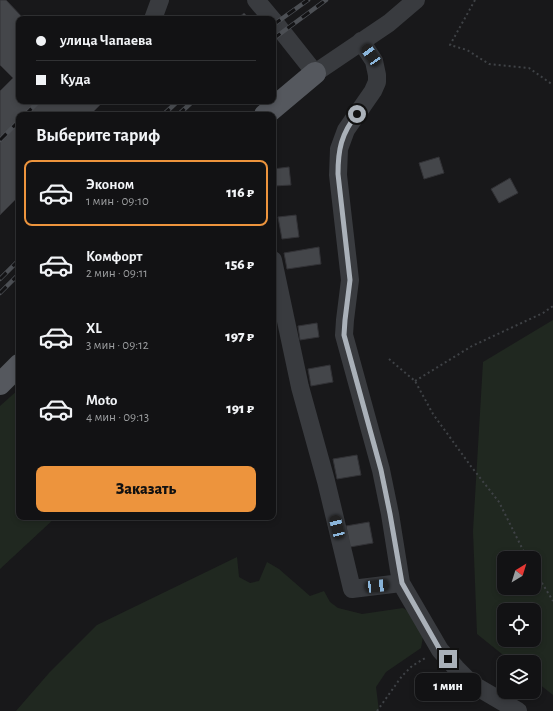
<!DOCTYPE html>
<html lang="ru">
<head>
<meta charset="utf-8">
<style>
  :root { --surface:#121214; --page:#1f2022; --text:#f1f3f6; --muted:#9c9ea0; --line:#313234; --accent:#ed943d }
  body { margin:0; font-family:"Alegreya Sans",sans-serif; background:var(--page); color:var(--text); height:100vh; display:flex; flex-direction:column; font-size:15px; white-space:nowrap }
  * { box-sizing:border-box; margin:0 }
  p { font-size:13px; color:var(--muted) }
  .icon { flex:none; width:22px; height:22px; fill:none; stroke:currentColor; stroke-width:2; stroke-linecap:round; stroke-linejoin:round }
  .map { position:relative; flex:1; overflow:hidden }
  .details { position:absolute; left:16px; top:112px; width:260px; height:408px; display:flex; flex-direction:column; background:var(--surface); border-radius:8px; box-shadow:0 2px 6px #0003,0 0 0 1px var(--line) }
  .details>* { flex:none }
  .guide { position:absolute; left:16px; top:16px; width:260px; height:88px; border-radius:8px; box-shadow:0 2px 6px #0003,0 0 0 1px var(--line); display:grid; align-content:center; height:88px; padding:0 20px; background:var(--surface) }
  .needle { width:26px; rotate:38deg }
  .buttons { position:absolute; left:497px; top:551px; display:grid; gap:8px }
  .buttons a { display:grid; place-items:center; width:44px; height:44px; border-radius:8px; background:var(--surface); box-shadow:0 2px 6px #0003,0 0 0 1px var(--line); font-size:20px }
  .end { position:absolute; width:18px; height:18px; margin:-9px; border:5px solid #aab1b9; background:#111; box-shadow:0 0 0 2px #111 }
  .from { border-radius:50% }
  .bubble { position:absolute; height:28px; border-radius:8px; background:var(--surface); box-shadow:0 2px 6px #0003,0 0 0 1px var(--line); font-size:13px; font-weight:800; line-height:28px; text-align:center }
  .car { position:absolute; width:12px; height:24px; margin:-12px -6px; border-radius:5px; box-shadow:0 0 3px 1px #0007; background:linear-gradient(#222 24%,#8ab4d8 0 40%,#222 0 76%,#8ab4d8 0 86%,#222 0) }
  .guide b { display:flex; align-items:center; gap:14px; height:38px; font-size:15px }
  .guide b+b { border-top:1px solid var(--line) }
  .guide i { width:10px; height:10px; background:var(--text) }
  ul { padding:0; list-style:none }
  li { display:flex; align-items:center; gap:12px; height:66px; margin:0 8px 6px; padding:0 12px; border:2px solid transparent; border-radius:8px }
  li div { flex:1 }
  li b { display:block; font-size:15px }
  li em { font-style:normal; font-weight:800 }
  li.on { border-color:var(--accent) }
  li>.icon { width:36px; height:36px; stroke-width:1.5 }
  h2 { padding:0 20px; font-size:18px; line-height:48px }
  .button { display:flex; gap:8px; margin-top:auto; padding:8px 20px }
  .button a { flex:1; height:46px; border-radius:8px; background:var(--accent); color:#111; font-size:16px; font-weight:800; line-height:46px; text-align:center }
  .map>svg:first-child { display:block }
  .green { fill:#202820; fill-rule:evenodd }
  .building { fill:#44464a; stroke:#323236 }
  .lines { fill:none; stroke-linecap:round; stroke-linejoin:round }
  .path { stroke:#3f4246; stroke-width:2; stroke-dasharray:2 3; stroke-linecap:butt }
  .minor { stroke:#393b3f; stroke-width:18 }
  .major { stroke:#55585e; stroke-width:22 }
  .rail-casing { stroke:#4c4f54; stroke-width:4.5 }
  .rail { stroke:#131315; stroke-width:3; stroke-dasharray:9; stroke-linecap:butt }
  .route { stroke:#aab1b9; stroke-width:5 }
</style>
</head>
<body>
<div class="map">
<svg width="553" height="711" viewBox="0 0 553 711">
  <rect width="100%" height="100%" fill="#18181a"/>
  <path class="green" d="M553 320V695L534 680V662H512L477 634 473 531 483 362ZM504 558H534V588H504ZM504 610H534V640H504Z
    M19 389V517H56L0 569V406Z
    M237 557 239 577 250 583 259 581 267 562 279 569 310 596 324 591 330 602 338 608 362 614 403 608 409 612 423 637 421 648 386 672 376 687 379 711H16L49 673 97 625Z"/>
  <path class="building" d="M0 0H6L24 19H19V101H104L90 115H19V196L0 215V91L13 78 0 65Z
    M244 13 250 19H237Z
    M439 157 444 173 424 179 419 163Z
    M289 167 291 185 274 186 273 169Z
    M510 178 518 193 499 203 491 189Z
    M296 215 299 237 282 239 278 217Z
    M319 247 321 264 287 269 284 253Z
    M317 323 319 337 300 340 298 326Z
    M330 365 333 382 311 386 308 369Z
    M357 455 361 475 337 479 333 459Z
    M369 522 373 543 350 547 346 526Z"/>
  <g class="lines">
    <path class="path" d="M475 0 450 45 467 50 489 64 529 68 553 85
      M389 359 415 381 433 414 470 465 499 502 527 558
      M415 381 472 346 543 313 553 306
      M534 570 553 601
      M377 711 402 676 412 666 427 657"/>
    <path class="minor" d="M256 0 272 19
      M153 19 160 0
      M273 20 315 73 389 23 416 0
      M361 41 374 61 377 75V82L373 91 346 130 339 149 338 175 350 280 345 320 344 335 381 470 390 514 401 583 440 650 456 668 472 684 518 711
      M273 260 300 387 326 481 352 589 401 583"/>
    <path class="major" d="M265 115 315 73
      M0 384 19 365"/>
    <defs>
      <path id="rail" d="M273 25 308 0
        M273 39 326 0
        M25 115 39 101
        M163 115 178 101
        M178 115 193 101
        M0 140 19 121
        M0 279 19 260
        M0 293 19 274"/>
    </defs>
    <use href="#rail" class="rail-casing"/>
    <use href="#rail" class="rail"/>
  </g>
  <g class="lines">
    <path class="route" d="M357 114C341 134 338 150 338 174L350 280 345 320 344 335 381 470 390 514 402 583 440 650 448 659"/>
  </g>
</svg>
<div class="buttons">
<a><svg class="needle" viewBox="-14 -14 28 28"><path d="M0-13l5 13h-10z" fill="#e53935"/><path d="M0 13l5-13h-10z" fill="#9c9ea0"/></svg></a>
<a><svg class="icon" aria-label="locate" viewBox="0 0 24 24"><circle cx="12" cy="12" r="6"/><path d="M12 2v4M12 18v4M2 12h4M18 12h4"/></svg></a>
<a><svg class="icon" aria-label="layers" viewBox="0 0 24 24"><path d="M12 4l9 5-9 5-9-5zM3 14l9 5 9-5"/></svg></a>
</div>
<i class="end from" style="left:357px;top:114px"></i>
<i class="end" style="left:448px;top:659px"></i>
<div class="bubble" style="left:415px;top:673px;width:66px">1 мин</div>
<i class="car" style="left:371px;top:55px;rotate:325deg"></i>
<i class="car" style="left:337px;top:527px;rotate:346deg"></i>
<i class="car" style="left:377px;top:586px;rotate:84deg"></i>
<div class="guide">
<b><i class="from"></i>улица Чапаева</b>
<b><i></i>Куда</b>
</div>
<section class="details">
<h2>Выберите тариф</h2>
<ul>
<li class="on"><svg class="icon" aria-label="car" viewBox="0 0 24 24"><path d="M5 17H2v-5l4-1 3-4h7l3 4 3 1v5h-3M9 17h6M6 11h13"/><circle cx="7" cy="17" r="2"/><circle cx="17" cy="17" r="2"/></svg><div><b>Эконом</b><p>1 мин · 09:10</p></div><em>116 ₽</em></li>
<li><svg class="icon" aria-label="car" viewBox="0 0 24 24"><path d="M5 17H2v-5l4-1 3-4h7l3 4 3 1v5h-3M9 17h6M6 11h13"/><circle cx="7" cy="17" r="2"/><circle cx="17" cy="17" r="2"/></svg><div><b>Комфорт</b><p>2 мин · 09:11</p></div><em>156 ₽</em></li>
<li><svg class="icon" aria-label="car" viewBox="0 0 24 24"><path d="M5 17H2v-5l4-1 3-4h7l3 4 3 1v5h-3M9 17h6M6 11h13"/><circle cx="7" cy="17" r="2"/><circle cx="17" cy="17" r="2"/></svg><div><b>XL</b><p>3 мин · 09:12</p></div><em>197 ₽</em></li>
<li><svg class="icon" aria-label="car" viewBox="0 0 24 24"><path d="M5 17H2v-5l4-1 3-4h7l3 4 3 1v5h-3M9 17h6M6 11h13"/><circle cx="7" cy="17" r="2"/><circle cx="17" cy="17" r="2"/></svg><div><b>Moto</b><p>4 мин · 09:13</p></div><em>191 ₽</em></li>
</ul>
<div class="button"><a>Заказать</a></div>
</section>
</div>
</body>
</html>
